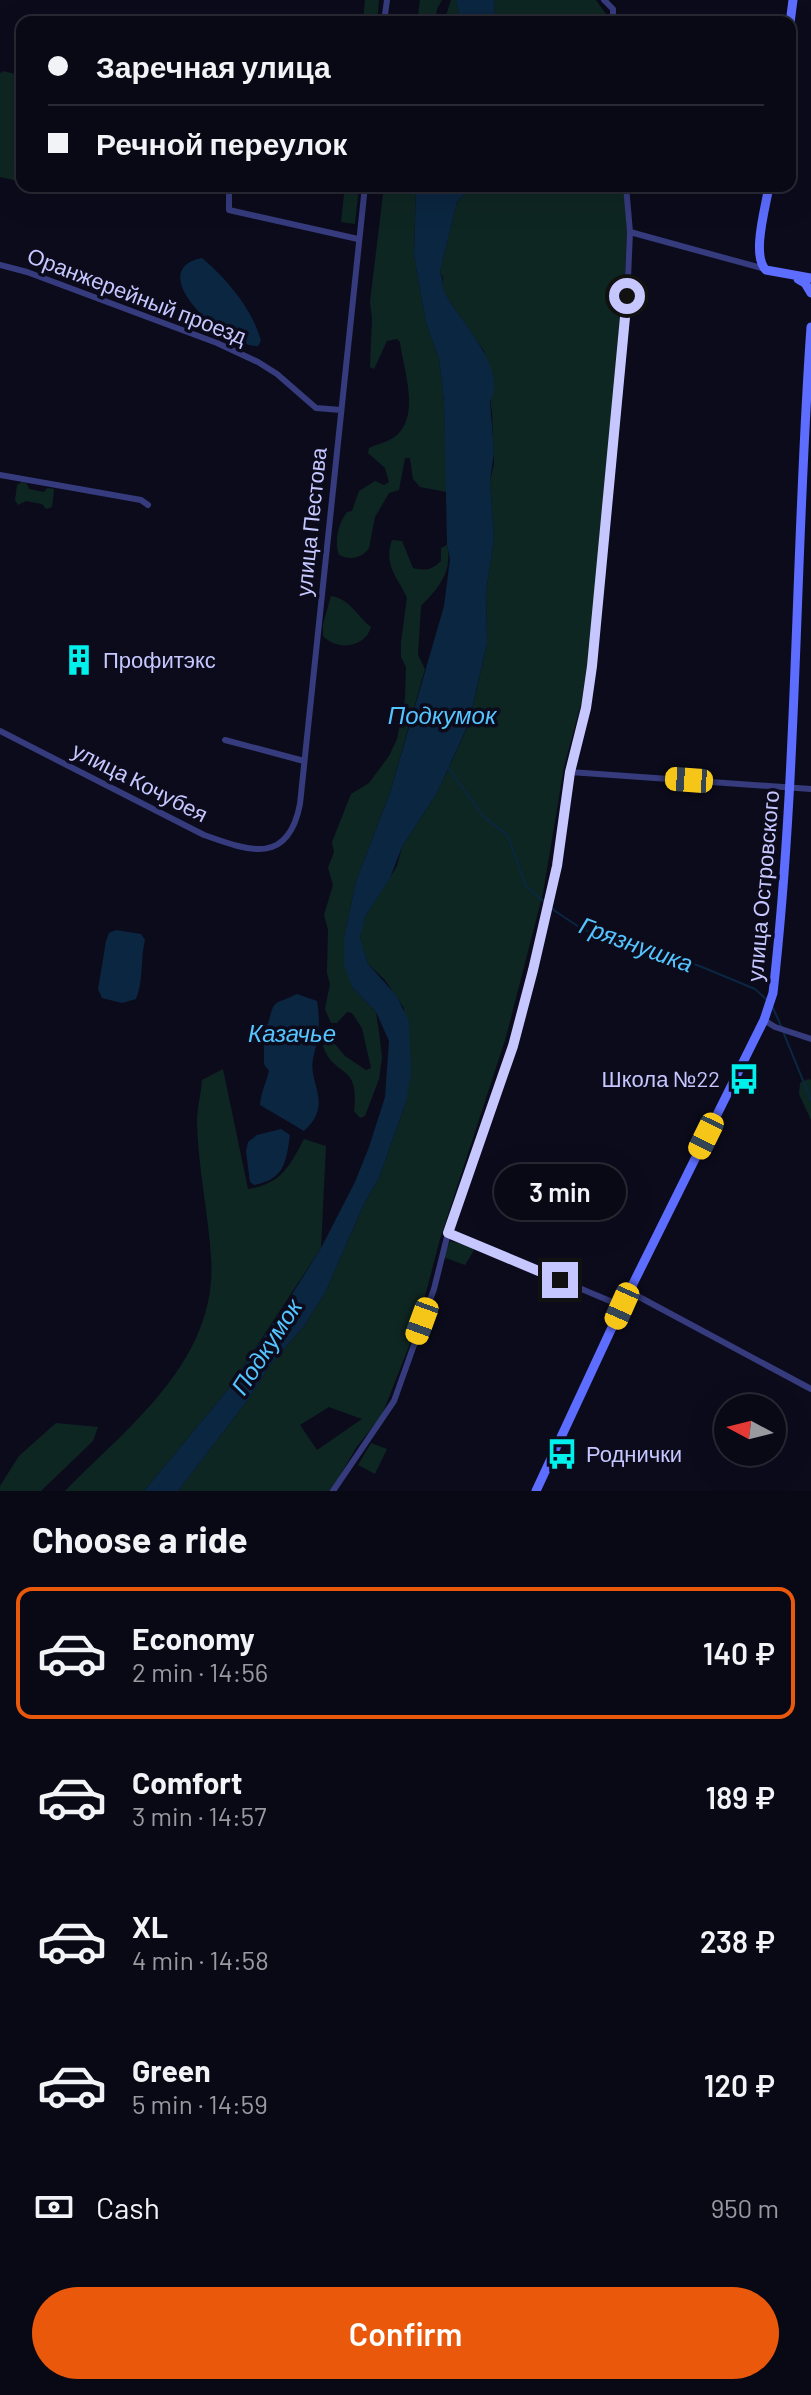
<!DOCTYPE html>
<html lang="en">
<head>
<meta charset="utf-8">
<style>
  :root { --surface:#090815; --page:#171622; --text:#f1f3f6; --muted:#999aa0; --line:#292934; --accent:#ea580c }
  body { margin:0; font-family:Barlow,sans-serif; background:var(--page); color:var(--text); height:100vh; display:flex; flex-direction:column; font-size:30px; white-space:nowrap }
  * { box-sizing:border-box; margin:0 }
  p { font-size:26px; color:var(--muted) }
  .icon { flex:none; width:44px; height:44px; fill:none; stroke:currentColor; stroke-width:2; stroke-linecap:round; stroke-linejoin:round }
  .map { position:relative; height:1491px; overflow:hidden }
  .details { display:flex; flex-direction:column; background:var(--surface); flex:1 }
  .details>* { flex:none }
  .top-card { position:absolute; left:16px; top:16px; width:780px; height:176px; border-radius:16px; box-shadow:0 8px 32px #0002,0 0 0 2px var(--line); display:grid; align-content:center; height:176px; padding:0 32px; background:var(--surface) }
  .needle { width:52px; rotate:277deg }
  .tools { position:absolute; left:714px; top:1394px; display:grid; gap:16px }
  .tools a { display:grid; place-items:center; width:72px; height:72px; border-radius:50%; background:var(--surface); box-shadow:0 8px 32px #0002,0 0 0 2px var(--line); font-size:40px }
  .end { position:absolute; width:36px; height:36px; margin:-18px; border:10px solid #c6c7ff; background:#111; box-shadow:0 0 0 4px #111 }
  .from { border-radius:50% }
  .bubble { position:absolute; height:56px; border-radius:28px; background:var(--surface); box-shadow:0 8px 32px #0002,0 0 0 2px var(--line); font-size:26px; font-weight:600; line-height:56px; text-align:center }
  .car { position:absolute; width:24px; height:48px; margin:-24px -12px; border-radius:10px; box-shadow:0 0 6px 2px #0007; background:linear-gradient(#f5c518 24%,#345 0 40%,#f5c518 0 76%,#345 0 86%,#f5c518 0) }
  .top-card b { display:flex; align-items:center; gap:28px; height:76px; font-size:30px }
  .top-card b+b { border-top:2px solid var(--line) }
  .top-card i { width:20px; height:20px; background:var(--text) }
  ul { padding:0; list-style:none }
  li { display:flex; align-items:center; gap:24px; height:132px; margin:0 16px 12px; padding:0 16px; border:4px solid transparent; border-radius:16px }
  li div { flex:1 }
  li b { display:block; font-size:30px }
  li em { font-style:normal; font-weight:600 }
  li.current { border-color:var(--accent) }
  li>.icon { width:72px; height:72px; stroke-width:1.5 }
  h2 { padding:0 32px; font-size:36px; line-height:96px }
  .pay { display:flex; align-items:center; gap:20px; height:88px; padding:0 32px; font-size:30px }
  .pay p { margin-inline-start:auto }
  .action { display:flex; gap:16px; margin-top:auto; padding:16px 32px }
  .action a { flex:1; height:92px; border-radius:48px; background:var(--accent); color:#fff; font-size:32px; font-weight:600; line-height:92px; text-align:center }
  .map>svg:first-child { display:block }
  .green { fill:#0e2622; fill-rule:evenodd }
  .water { fill:#0b2640 }
  .lines { fill:none; stroke-linecap:round; stroke-linejoin:round }
  .stream { stroke:#0b2640; stroke-width:2 }
  .street { stroke:#353b7c; stroke-width:6 }
  .secondary { stroke:#5d6dff; stroke-width:9 }
  .route { stroke:#c6c7ff; stroke-width:10 }
  .labels { text-anchor:middle; stroke-width:7; stroke-linejoin:round; paint-order:stroke }
  .street-label { font-size:22px; fill:#c6c7ff; stroke:#0c0b1c }
  .poi-label { font-size:22px; fill:#c6c7ff; stroke:#0c0b1c; text-anchor:start }
  .water-label { font-size:24px; font-style:italic; fill:#54c5ff; stroke:#0c0b1c }
</style>
</head>
<body>
<div class="map">
<svg width="811" height="1491" viewBox="0 0 811 1491">
  <rect width="100%" height="100%" fill="#0c0b1c"/>
  <path class="green" d="M365 0H379L377 22H363Z
    M420 0H442L437 9 435 22H417Z
    M451 0H456L461 22H444Z
    M494 0H596L608 17 609 22H495Z
    M4 71 22 76V182L0 177V73Z
    M345 186H359L355 224 341 222Z
    M386 186H416L414 255 426 323 439 359 444 402 447 492 420 487 413 479 410 458H405L399 490 389 493 375 517 369 548C361 559 350 560 339 555 334 541 338 524 347 512L352 511 359 491 375 481 384 485 389 482 385 468 368 453 369 448C377 444 392 441 398 434 420 411 403 369 400 342L397 339 387 341 374 369 370 367 372 318 370 302 383 194Z
    M472 186H624L627 231 622 333 592 634 581 704 564 767 543 893 506 1037 440 1239 418 1323 382 1415 356 1448 331 1491H178L247 1401 271 1364 304 1326 325 1293 364 1204 379 1178 406 1102 404 1008 385 980 368 964 360 939 361 930 365 917 397 866 402 847 437 793 469 724 487 643 486 592 494 540 490 481 494 464 492 413 484 351 448 299 442 289 443 277 440 272 457 202ZM329 1407 362 1419 317 1450 300 1425Z
    M22 482 27 484 29 489 44 492 47 488 54 489 52 507 46 509 42 504 26 501 18 505 15 500 17 485Z
    M392 540 402 541 413 568C425 571 432 570 441 561V548L447 545C453 571 439 588 421 606L418 655 425 669 390 793 356 881 344 938 352 987 376 1012 379 1032 382 1058 379 1079 365 1116 360 1118 354 1111C360 1061 334 1079 323 1046L328 1036 345 1056 366 1070 371 1068 362 1028 352 1013 347 1012 337 1023H331L325 1009 330 984 327 973 328 930 324 915 333 885 328 868 334 852 332 842 351 794 369 783 389 756 397 739 405 698 406 667 401 657V642L407 598C398 577 383 566 392 540Z
    M331 596C350 599 357 616 371 627 365 648 337 651 323 636V624Z
    M223 1069 248 1189C281 1184 289 1167 304 1139L326 1146 321 1248 230 1387 144 1491H65C130 1425 219 1359 211 1256 208 1212 198 1167 197 1122 197 1109 201 1094 202 1080Z
    M808 1079 811 1080V1120L799 1094 800 1083Z
    M450 1241 473 1247 474 1250 465 1265 443 1257Z
    M56 1423 98 1427 93 1441 41 1491H0V1486L19 1456Z
    M371 1443 387 1449 375 1474 358 1465Z"/>
  <path class="water" d="M456 0H494L495 22H461Z
    M416 186H472L457 202 440 272C444 280 441 287 446 295 460 321 509 370 490 401L494 452 490 481 494 540 486 592 487 643 469 723 437 793 402 847 390 878 365 917 360 938 368 964 396 995 409 1021 411 1073 406 1102 379 1178 364 1204 325 1293 304 1326 271 1364 247 1401 178 1491H144L230 1387 289 1299 321 1248 355 1182 369 1147 385 1097 389 1041 376 1012 352 987 344 965V938L356 881 390 793 444 606 450 559 447 545 444 402 439 359 426 323 414 255Z
    M202 258C227 279 253 310 261 341L258 346C224 346 141 270 202 258Z
    M116 930 141 934 145 940C140 960 144 979 136 999L122 1003 102 998 98 989 106 941 109 933Z
    M297 994 317 1001C321 1023 318 1038 313 1059 308 1084 334 1104 304 1131L260 1105C261 1092 266 1083 269 1071L264 1064V1027L268 1024C275 997 273 1006 297 994Z
    M281 1129 290 1135C286 1162 285 1179 254 1185L250 1182 246 1152 248 1142 257 1135Z"/>
  <g class="lines">
    <path class="stream" d="M447 766 483 816 508 836 526 886 555 911 582 929 624 945 674 957 702 967 755 989 767 1000
      M773 1008 782 1028
      M784 1034 811 1100"/>
    <path class="street" d="M604 0 613 9V22
      M384 22 387 0
      M229 186V210L358 239
      M630 232 765 269
      M0 265 27 272 217 343 258 362 277 374 316 408 341 410
      M0 475 141 500 148 505
      M0 731 204 835C249 851 288 866 300 804L365 186
      M225 740 304 761
      M570 772 811 789
      M764 1020 775 1027 811 1039
      M448 1233 622 1306
      M630 1292 811 1389
      M333 1491 394 1401 434 1289 448 1233 513 1046 557 866 570 772 586 708 597 626 626 324 630 232 626 186"/>
    <path class="secondary" d="M790 23 793 0
      M769 186C766 206 751 256 766 270L811 278
      M798 279 805 283 811 293
      M536 1491 622 1306 764 1020 773 993C798 772 795 549 811 327"/>
  </g>
  <g class="lines">
    <path class="route" d="M560 1280 448 1233 513 1046 533 970 557 866 570 772 586 708 592 666 627 296"/>
  </g>
  <defs>
    <symbol id="building-bare" viewBox="-9 -9 18 18"><path d="M-4-6H4V6H1V3H-1V6H-4ZM-2.5-4.3h1.7v1.8h-1.7ZM.8-4.3h1.7v1.8H.8ZM-2.5-1h1.7V.8h-1.7ZM.8-1h1.7V.8H.8Z" fill="#00f1ec" stroke="#0c0b1c" stroke-width="2.5" paint-order="stroke"/></symbol>
    <symbol id="bus-bare" viewBox="-9 -9 18 18"><path d="M-5-6H5V4H4V6H2V4H-2V6H-4V4H-5ZM-3.5-4V0h7V-4ZM-3.5 1.2v1.5H-2V1.2ZM2 1.2v1.5H3.5V1.2Z" fill="#00f1ec" stroke="#0c0b1c" stroke-width="2.5" paint-order="stroke"/></symbol>
  </defs>
  <g fill-rule="evenodd">
    <use href="#building-bare" x="57" y="638" width="44" height="44"/>
    <use href="#bus-bare" x="722" y="1057" width="44" height="44"/>
    <use href="#bus-bare" x="540" y="1432" width="44" height="44"/>
  </g>
  <g class="labels">
    <g class="street-label">
      <text transform="translate(137 296) rotate(21)" y="8">Оранжерейный проезд</text>
      <text transform="translate(311 522) rotate(-84)" y="8">улица Пестова</text>
      <text transform="translate(140 782) rotate(27)" y="8">улица Кочубея</text>
      <text transform="translate(763 886) rotate(-85)" y="8">улица Островского</text>
    </g>
    <g class="poi-label">
      <text x="103" y="668">Профитэкс</text>
      <text x="720" y="1087" text-anchor="end">Школа №22</text>
      <text x="586" y="1462">Роднички</text>
    </g>
    <g class="water-label">
      <text x="442" y="724">Подкумок</text>
      <text transform="translate(636 945) rotate(20)" y="8">Грязнушка</text>
      <text x="292" y="1042">Казачье</text>
      <text transform="translate(267 1347) rotate(-57)" y="8">Подкумок</text>
    </g>
  </g>
</svg>
<div class="tools">
<a><svg class="needle" viewBox="-14 -14 28 28"><path d="M0-13l5 13h-10z" fill="#e53935"/><path d="M0 13l5-13h-10z" fill="#999aa0"/></svg></a>
</div>
<i class="end from" style="left:627px;top:296px"></i>
<i class="end" style="left:560px;top:1280px"></i>
<div class="bubble" style="left:494px;top:1164px;width:132px">3 min</div>
<i class="car" style="left:689px;top:780px;rotate:274deg"></i>
<i class="car" style="left:706px;top:1136px;rotate:206deg"></i>
<i class="car" style="left:622px;top:1306px;rotate:204deg"></i>
<i class="car" style="left:422px;top:1321px;rotate:200deg"></i>
<div class="top-card">
<b><i class="from"></i>Заречная улица</b>
<b><i></i>Речной переулок</b>
</div>
</div>
<section class="details">
<h2>Choose a ride</h2>
<ul>
<li class="current"><svg class="icon" aria-label="car" viewBox="0 0 24 24"><path d="M5 17H2v-5l4-1 3-4h7l3 4 3 1v5h-3M9 17h6M6 11h13"/><circle cx="7" cy="17" r="2"/><circle cx="17" cy="17" r="2"/></svg><div><b>Economy</b><p>2 min · 14:56</p></div><em>140 ₽</em></li>
<li><svg class="icon" aria-label="car" viewBox="0 0 24 24"><path d="M5 17H2v-5l4-1 3-4h7l3 4 3 1v5h-3M9 17h6M6 11h13"/><circle cx="7" cy="17" r="2"/><circle cx="17" cy="17" r="2"/></svg><div><b>Comfort</b><p>3 min · 14:57</p></div><em>189 ₽</em></li>
<li><svg class="icon" aria-label="car" viewBox="0 0 24 24"><path d="M5 17H2v-5l4-1 3-4h7l3 4 3 1v5h-3M9 17h6M6 11h13"/><circle cx="7" cy="17" r="2"/><circle cx="17" cy="17" r="2"/></svg><div><b>XL</b><p>4 min · 14:58</p></div><em>238 ₽</em></li>
<li><svg class="icon" aria-label="car" viewBox="0 0 24 24"><path d="M5 17H2v-5l4-1 3-4h7l3 4 3 1v5h-3M9 17h6M6 11h13"/><circle cx="7" cy="17" r="2"/><circle cx="17" cy="17" r="2"/></svg><div><b>Green</b><p>5 min · 14:59</p></div><em>120 ₽</em></li>
</ul>
<div class="pay"><svg class="icon" aria-label="cash" viewBox="0 0 24 24"><path d="M3 7h18v10H3z"/><circle cx="12" cy="12" r="2"/></svg>Cash<p>950 m</p></div>
<div class="action"><a>Confirm</a></div>
</section>
</body>
</html>
